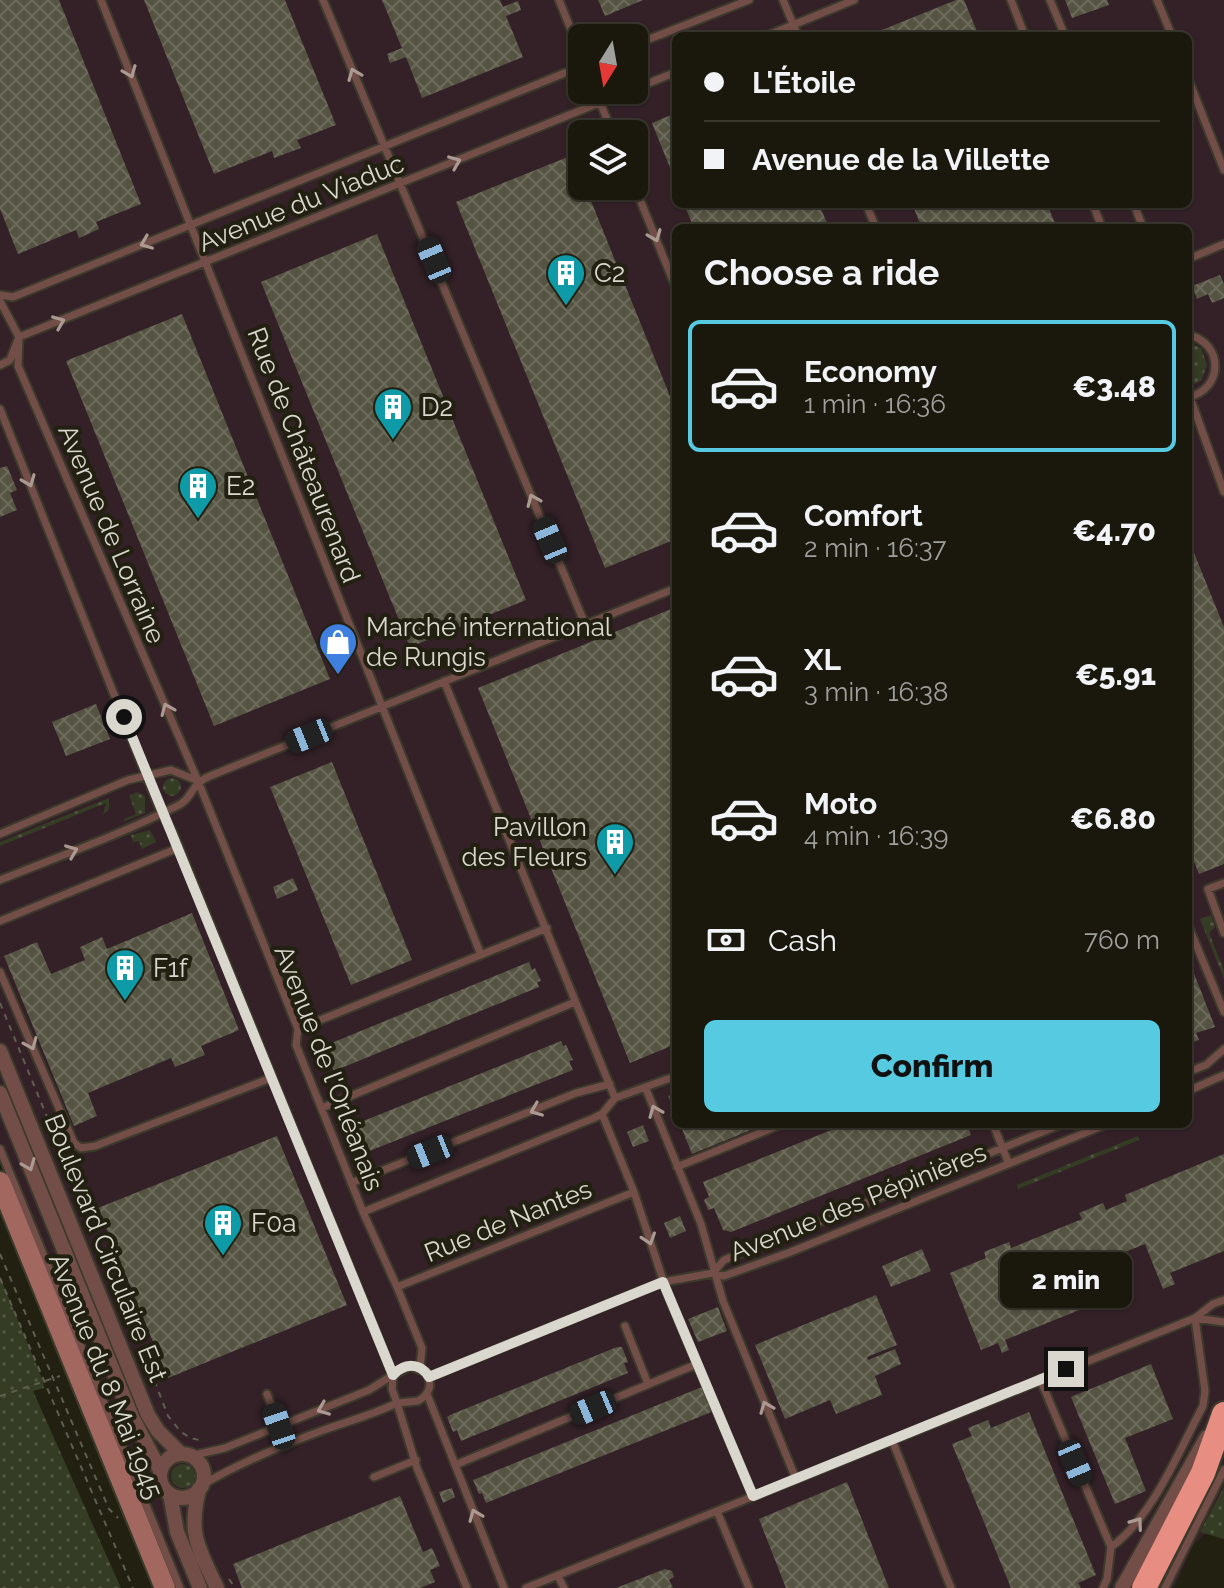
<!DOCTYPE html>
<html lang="en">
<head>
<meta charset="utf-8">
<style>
  :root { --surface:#1a180d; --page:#27251b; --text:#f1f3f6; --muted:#9fa09d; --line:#38372e; --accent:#55cae0 }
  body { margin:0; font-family:Raleway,sans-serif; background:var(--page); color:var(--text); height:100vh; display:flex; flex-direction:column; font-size:30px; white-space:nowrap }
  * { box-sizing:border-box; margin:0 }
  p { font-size:26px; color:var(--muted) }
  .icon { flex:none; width:44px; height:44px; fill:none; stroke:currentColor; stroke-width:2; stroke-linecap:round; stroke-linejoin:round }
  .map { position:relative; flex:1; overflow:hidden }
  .details { position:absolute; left:672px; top:224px; width:520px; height:904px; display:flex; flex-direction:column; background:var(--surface); border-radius:12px; box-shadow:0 2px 6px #0004,0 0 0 2px var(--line) }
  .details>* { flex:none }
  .top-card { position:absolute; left:672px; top:32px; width:520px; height:176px; border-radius:12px; box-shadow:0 2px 6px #0004,0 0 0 2px var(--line); display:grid; align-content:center; height:176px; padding:0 32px; background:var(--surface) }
  .needle { width:52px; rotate:191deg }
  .tools { position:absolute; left:568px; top:24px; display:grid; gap:16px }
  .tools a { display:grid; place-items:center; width:80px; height:80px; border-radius:12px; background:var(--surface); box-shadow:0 2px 6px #0004,0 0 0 2px var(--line); font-size:40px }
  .end { position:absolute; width:36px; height:36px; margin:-18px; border:10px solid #dad8ce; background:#111; box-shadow:0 0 0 4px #111 }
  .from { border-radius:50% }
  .bubble { position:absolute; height:56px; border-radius:12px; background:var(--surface); box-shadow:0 2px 6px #0004,0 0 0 2px var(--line); font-size:26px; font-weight:800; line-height:56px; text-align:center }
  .car { position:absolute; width:24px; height:48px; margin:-24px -12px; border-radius:10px; box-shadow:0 0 6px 2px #0007; background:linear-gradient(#222 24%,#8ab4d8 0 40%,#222 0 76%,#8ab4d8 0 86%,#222 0) }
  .top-card b { display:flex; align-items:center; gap:28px; height:76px; font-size:30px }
  .top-card b+b { border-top:2px solid var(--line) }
  .top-card i { width:20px; height:20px; background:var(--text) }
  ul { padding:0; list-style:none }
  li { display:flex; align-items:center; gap:24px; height:132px; margin:0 16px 12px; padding:0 16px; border:4px solid transparent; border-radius:12px }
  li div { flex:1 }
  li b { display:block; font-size:30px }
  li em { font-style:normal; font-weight:800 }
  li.current { border-color:var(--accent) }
  li>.icon { width:72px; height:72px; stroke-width:1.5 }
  h2 { padding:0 32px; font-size:36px; line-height:96px }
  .pay { display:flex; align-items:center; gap:20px; height:88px; padding:0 32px; font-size:30px }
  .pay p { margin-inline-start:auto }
  .button { display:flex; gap:16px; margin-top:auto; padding:16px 32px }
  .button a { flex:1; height:92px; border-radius:12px; background:var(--accent); color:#111; font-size:32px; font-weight:800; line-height:92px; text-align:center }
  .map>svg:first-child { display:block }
  .commercial { fill:#332127; fill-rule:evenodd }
  .grass { fill:url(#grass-dots) }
  .building { fill:url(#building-cross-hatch) }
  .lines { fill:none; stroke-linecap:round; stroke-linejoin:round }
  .service-casing { stroke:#3c3a2b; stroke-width:11 }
  .minor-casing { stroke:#3c3a2b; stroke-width:18 }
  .secondary-casing { stroke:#3c3a2b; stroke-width:24 }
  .motorway-casing { stroke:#3c3a2b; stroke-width:28 }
  .path { stroke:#605e51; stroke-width:2; stroke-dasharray:6 6; stroke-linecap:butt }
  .service { stroke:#734e49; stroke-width:7 }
  .minor { stroke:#734e49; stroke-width:14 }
  .secondary { stroke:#a26860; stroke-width:20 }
  .motorway { stroke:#e78d82; stroke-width:24 }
  .oneway { stroke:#ac9a92 }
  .route { stroke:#dad8ce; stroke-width:10 }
  .labels { text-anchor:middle; stroke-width:8; stroke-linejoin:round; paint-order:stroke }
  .street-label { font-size:26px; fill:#dad8ce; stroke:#222011 }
  .poi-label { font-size:26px; fill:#dad8ce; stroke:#222011; text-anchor:start }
</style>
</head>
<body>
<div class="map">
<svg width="1224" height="1588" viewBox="0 0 1224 1588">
  <defs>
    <pattern id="grass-dots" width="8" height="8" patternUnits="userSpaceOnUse" patternTransform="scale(2)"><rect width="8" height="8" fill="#343c24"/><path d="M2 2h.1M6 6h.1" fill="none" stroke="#515743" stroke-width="1.8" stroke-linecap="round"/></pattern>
    <pattern id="building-cross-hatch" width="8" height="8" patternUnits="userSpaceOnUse" patternTransform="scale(2)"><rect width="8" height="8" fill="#555342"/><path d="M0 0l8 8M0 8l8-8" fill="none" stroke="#6d6b5c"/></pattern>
  </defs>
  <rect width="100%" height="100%" fill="#222011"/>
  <path class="commercial" d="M0 0H1224V1517L1194 1544 1174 1588H173L0 1162ZM676 36H1188V204H676ZM582 38H634V90H582ZM582 134H634V186H582ZM676 228H1188V1124H676Z"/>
  <path class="grass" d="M1188 342 1201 348 1207 365 1201 381 1188 387Z
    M163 787a9 9 0 1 1 18 0a9 9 0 1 1-18 0Z
    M137 792 145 796V813L125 821 124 819 136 814 129 795Z
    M109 798V809L103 815 106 803 0 846V842Z
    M150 830 156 842 142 849 139 841 133 842 131 835Z
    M1211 915 1215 927 1209 933 1224 970V979L1200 919Z
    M1138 1136 1139 1140 1018 1189 1017 1185Z
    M0 1277 43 1381 44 1388 33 1391 121 1588H0Z
    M50 1326 131 1524 127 1526 46 1327Z
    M171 1476a12 12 0 1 1 24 0a12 12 0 1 1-24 0Z
    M1224 1487V1539L1200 1532Z"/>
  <path class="building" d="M0 0H59L141 204 96 222 99 229 79 238 76 230 18 254 0 209Z
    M144 0H285L336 125 297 140 301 148 274 158 272 151 214 174Z
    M382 0H500L503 7 518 1 521 10 506 16 523 57 422 98 406 57 390 63 387 54 402 48Z
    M598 0H643L605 16Z
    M956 0H964L979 36H867Z
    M1065 0H1107L1109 5 1072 18Z
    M676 113V183L652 123Z
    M573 155 582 179V186H585L676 411V539L605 568 456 202Z
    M684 204H819L829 228H694Z
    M912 204H1047L1057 228H922Z
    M377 234 526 600 410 647 261 282Z
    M1220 275 1224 284V298L1212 303 1208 294 1197 299 1192 286Z
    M182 314 330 679 214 726 66 361Z
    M7 466 17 490 10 493 17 510 0 517V468Z
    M1188 538 1224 627V864L1199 874 1192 857 1188 859Z
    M676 607V1044L630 1063 478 688Z
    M96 704 110 739 66 756 52 722Z
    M332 762 412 960 351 985 270 787Z
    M293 878 298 890 277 899 273 887Z
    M192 913 239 1030 201 1046 205 1055 175 1067 171 1058 88 1093 97 1116 74 1126 4 956 37 942 51 974 85 960 80 947 102 937 107 949Z
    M1188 958 1215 1027 1196 1033 1199 1040 1188 1044Z
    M529 962 532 970 535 968 541 981 537 982 539 987 334 1071 331 1065 327 1066 322 1054 326 1052 324 1046Z
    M561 1041 563 1046 566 1045 573 1060 569 1061 573 1070 367 1152 364 1145 360 1147 355 1135 360 1133 356 1124Z
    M676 1093V1114L668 1096Z
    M680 1124H766L692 1154Z
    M846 1124H967L971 1135 731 1232 723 1230 714 1208 708 1210 704 1200 709 1197 703 1182Z
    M643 1125 649 1141 633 1147 627 1132Z
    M277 1136 347 1305 168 1378 98 1208Z
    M1224 1154V1251L1170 1273 1175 1284 1163 1289 1145 1244 1078 1271 1092 1305 1005 1340 1009 1350 1002 1353 998 1343 981 1350 950 1273 986 1258 984 1252 1009 1242 1011 1248 1082 1219 1079 1213 1103 1203 1106 1210 1127 1201 1125 1195Z
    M680 1216 686 1231 670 1238 664 1223Z
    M922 1249 931 1271 891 1287 882 1266Z
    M876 1295 897 1345 867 1357 868 1360 895 1349 901 1364 875 1376 882 1395 836 1414 830 1400 785 1419 755 1345Z
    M718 1307 727 1331 698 1342 688 1319Z
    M617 1347H622L628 1362 624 1363 628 1373 461 1441 457 1430 453 1432 447 1417 450 1415Z
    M1151 1364 1173 1419 1125 1438 1146 1491 1115 1504 1071 1397Z
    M702 1387 712 1411 709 1413 486 1503 482 1493 479 1494 473 1480Z
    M1029 1412 1096 1575 1078 1583 1081 1588H1011L952 1444 972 1436 968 1428 988 1420 991 1428Z
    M847 1482 889 1588H786L759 1519Z
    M452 1488 455 1497 443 1503 439 1492Z
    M400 1496 423 1552 432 1548 440 1566 430 1570 435 1582 420 1588H242L233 1564Z
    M665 1569 672 1571 674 1577 669 1580 673 1588H616Z"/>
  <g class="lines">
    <defs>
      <path id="service" d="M101 0 481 955
        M323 0 585 624
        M559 0 582 57
        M783 0 798 36
        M1011 0 1025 36
        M1050 0 1065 36
        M1157 0 1172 36
        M766 36 854 0
        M634 45 749 0
        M1188 78 1224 170
        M634 89 676 72
        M595 90 613 134
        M634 185 676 288
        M866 204 876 228
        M1093 204 1102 228
        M1134 204 1143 228
        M1188 259 1224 244
        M0 295 13 297 582 66
        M0 301 19 337 18 366 198 781 298 1029 296 1045 363 1212 397 1287 422 1348 420 1367
        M1188 335C1224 342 1224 390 1188 397
        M0 365 10 360 19 337 631 90
        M1190 397 1224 492
        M0 409 161 812 173 833 393 1375 369 1390 225 1448 190 1456
        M444 681 615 1098
        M0 834 128 780 171 770 196 780
        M0 880C60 856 122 834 179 805 193 798 190 784 210 776L676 588
        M1224 883 1208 889 1224 933
        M0 921 178 848
        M1188 925 1224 1012
        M0 972 74 1143 81 1148 95 1146 271 1078
        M298 1029 547 928
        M1188 1072 1206 1065 1224 1049
        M646 1089 701 1224 723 1301 796 1479
        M1188 1091 1224 1075
        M322 1108 575 1002
        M602 1114 634 1192 668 1295 753 1496
        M993 1124 1009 1164
        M0 1149 180 1588
        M677 1167 782 1124
        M351 1183 576 1093 610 1084
        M363 1212 594 1118 602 1114 615 1098 676 1076
        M713 1273 724 1260 1062 1124
        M397 1287 634 1192
        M1195 1318 1224 1322
        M625 1326 648 1384
        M410 1366 426 1372C433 1384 430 1394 418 1401L397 1403 392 1389 393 1375Z
        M429 1377 663 1282 713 1273 724 1276 788 1253 1107 1124
        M1040 1379 1111 1547
        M267 1394 279 1426
        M427 1394 504 1588
        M892 1440 951 1588
        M455 1465 697 1364
        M374 1477 416 1460
        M202 1485C240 1463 280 1446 321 1431 348 1421 370 1416 397 1403L417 1468 467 1588
        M717 1511 749 1588
        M558 1576 564 1588
        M526 1588 1195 1318 1213 1304 1224 1300
        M1103 1588 1107 1579 1111 1547C1152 1518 1179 1451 1203 1406L1205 1391 1195 1318
        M1165 1588 1224 1470"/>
      <path id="minor" d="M0 1051 148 1415 158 1431 181 1454
        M0 1093 132 1417 160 1470
        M160 1476a22 22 0 1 1 44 0a22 22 0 1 1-44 0Z
        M199 1489C188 1535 198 1547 217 1588
        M170 1494 177 1532 200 1588
        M1122 1588 1207 1437"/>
      <path id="secondary" d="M0 1182 165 1588"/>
      <path id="motorway" d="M1144 1588 1203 1473 1224 1414"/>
    </defs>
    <use href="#service" class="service-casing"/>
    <use href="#minor" class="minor-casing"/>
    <use href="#secondary" class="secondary-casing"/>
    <use href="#motorway" class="motorway-casing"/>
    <path class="path" d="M0 1003 133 1325 168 1416 181 1432 191 1438 203 1441
      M0 1254 109 1509 118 1518
      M0 1278 133 1588
      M0 1396 60 1376
      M229 1579 235 1588"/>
    <use href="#service" class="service"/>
    <use href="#minor" class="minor"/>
    <use href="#secondary" class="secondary"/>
    <use href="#motorway" class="motorway"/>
  </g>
  <defs><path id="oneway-chevron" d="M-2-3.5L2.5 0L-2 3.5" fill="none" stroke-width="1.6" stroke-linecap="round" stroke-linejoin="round" transform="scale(2)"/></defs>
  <g class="oneway">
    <use href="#oneway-chevron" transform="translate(130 72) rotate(68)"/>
    <use href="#oneway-chevron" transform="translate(354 74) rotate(-112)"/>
    <use href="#oneway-chevron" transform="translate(455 162) rotate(-22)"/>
    <use href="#oneway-chevron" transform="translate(655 236) rotate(68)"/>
    <use href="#oneway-chevron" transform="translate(146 243) rotate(158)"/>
    <use href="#oneway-chevron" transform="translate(59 322) rotate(-22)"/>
    <use href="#oneway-chevron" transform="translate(29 481) rotate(68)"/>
    <use href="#oneway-chevron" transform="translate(533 500) rotate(-113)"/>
    <use href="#oneway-chevron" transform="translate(167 709) rotate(-113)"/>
    <use href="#oneway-chevron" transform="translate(72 851) rotate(-22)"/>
    <use href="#oneway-chevron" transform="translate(31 1044) rotate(67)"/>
    <use href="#oneway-chevron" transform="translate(536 1110) rotate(158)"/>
    <use href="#oneway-chevron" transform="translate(655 1111) rotate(-112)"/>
    <use href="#oneway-chevron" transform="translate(29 1165) rotate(68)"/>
    <use href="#oneway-chevron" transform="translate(649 1239) rotate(72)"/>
    <use href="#oneway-chevron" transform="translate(766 1407) rotate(-112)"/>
    <use href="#oneway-chevron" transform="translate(323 1409) rotate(158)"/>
    <use href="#oneway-chevron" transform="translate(475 1515) rotate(-112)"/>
    <use href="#oneway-chevron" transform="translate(1137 1523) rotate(-54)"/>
  </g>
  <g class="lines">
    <path class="route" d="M124 717 393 1375C404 1363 420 1362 429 1377L663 1282 753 1496 1066 1369"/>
  </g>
  <defs>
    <symbol id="building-pin" viewBox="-11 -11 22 30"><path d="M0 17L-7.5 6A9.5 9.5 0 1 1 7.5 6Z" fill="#0f9aa8" stroke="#222011"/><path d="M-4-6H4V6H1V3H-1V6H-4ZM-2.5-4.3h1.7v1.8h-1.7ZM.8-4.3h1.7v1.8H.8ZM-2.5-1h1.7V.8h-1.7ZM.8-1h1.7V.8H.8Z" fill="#fff"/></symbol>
    <symbol id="shop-pin" viewBox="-11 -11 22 30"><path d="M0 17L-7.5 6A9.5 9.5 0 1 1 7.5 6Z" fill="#3f7fe0" stroke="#222011"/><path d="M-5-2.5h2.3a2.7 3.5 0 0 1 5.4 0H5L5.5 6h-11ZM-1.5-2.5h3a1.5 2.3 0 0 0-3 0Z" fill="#fff"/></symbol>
  </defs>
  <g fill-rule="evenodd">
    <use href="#building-pin" x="544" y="251" width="44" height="60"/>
    <use href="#building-pin" x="371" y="385" width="44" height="60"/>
    <use href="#building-pin" x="176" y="464" width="44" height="60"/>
    <use href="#shop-pin" x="316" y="620" width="44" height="60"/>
    <use href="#building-pin" x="593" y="820" width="44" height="60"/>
    <use href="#building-pin" x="103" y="946" width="44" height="60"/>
    <use href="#building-pin" x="201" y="1201" width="44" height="60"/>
  </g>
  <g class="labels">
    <g class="street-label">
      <text transform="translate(301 203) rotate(-22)" y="9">Avenue du Viaduc</text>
      <text transform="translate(304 455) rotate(69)" y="9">Rue de Châteaurenard</text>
      <text transform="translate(112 534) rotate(67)" y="9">Avenue de Lorraine</text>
      <text transform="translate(329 1068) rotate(69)" y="9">Avenue de l'Orléanais</text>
      <text transform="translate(858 1202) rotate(-22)" y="9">Avenue des Pépinières</text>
      <text transform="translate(508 1221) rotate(-22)" y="9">Rue de Nantes</text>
      <text transform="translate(106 1248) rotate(68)" y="9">Boulevard Circulaire Est</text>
      <text transform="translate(106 1376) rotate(68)" y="9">Avenue du 8 Mai 1945</text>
    </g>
    <g class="poi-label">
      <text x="594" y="282">C2</text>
      <text x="421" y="416">D2</text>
      <text x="226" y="495">E2</text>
      <text x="366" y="636">Marché international<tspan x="366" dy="30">de Rungis</tspan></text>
      <text x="587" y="836" text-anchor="end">Pavillon<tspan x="587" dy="30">des Fleurs</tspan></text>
      <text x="153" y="977">F1f</text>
      <text x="251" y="1232">F0a</text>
    </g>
  </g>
</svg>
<div class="tools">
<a><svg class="needle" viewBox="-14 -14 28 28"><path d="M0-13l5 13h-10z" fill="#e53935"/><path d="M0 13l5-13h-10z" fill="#9fa09d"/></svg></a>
<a><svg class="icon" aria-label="layers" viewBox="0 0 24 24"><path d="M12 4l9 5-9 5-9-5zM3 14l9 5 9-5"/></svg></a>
</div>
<i class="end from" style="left:124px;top:717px"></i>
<i class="end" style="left:1066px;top:1369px"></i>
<div class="bubble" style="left:1000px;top:1252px;width:132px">2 min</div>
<i class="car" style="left:434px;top:260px;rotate:337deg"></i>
<i class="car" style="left:550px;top:540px;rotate:337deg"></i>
<i class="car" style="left:309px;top:736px;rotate:248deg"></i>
<i class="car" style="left:430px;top:1152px;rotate:248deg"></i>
<i class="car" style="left:593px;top:1408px;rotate:247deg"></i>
<i class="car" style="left:279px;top:1426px;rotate:341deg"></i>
<i class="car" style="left:1075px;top:1463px;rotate:157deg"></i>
<div class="top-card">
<b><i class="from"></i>L'Étoile</b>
<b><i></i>Avenue de la Villette</b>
</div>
<section class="details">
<h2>Choose a ride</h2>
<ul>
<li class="current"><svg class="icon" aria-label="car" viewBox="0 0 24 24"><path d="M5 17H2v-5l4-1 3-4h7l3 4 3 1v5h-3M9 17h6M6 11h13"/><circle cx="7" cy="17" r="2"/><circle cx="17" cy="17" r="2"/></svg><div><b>Economy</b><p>1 min · 16:36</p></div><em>€3.48</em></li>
<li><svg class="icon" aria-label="car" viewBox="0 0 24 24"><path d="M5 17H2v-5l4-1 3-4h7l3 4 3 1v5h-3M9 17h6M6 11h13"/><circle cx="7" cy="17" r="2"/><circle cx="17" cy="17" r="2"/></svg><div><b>Comfort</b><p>2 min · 16:37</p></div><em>€4.70</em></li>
<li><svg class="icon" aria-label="car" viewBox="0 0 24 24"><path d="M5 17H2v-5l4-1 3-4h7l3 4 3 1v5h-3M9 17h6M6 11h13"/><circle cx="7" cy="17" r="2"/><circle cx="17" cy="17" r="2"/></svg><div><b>XL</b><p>3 min · 16:38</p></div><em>€5.91</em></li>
<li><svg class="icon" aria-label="car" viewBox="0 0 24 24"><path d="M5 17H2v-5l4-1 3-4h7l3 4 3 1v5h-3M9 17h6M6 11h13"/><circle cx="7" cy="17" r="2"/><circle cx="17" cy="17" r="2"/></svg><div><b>Moto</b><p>4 min · 16:39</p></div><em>€6.80</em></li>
</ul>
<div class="pay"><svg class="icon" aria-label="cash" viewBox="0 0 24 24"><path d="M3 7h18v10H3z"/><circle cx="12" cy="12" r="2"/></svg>Cash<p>760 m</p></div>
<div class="button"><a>Confirm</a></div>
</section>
</div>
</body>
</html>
